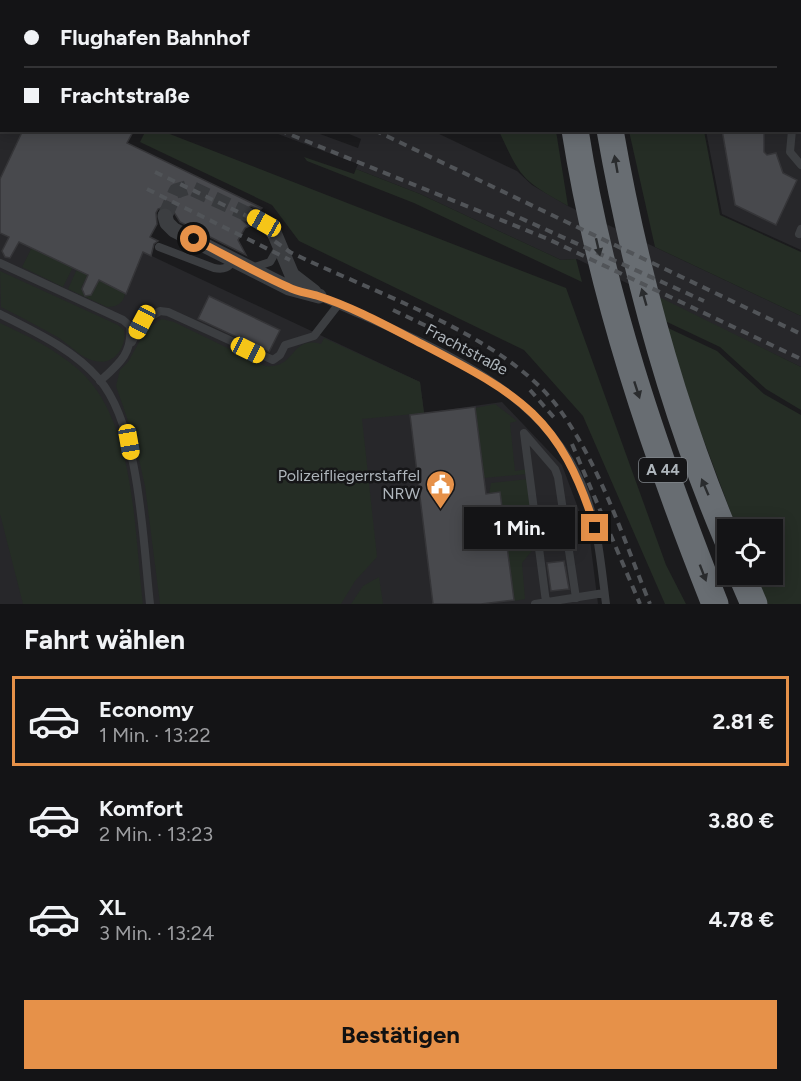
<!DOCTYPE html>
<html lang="de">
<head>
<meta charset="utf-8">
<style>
  :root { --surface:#141416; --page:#1d1d1f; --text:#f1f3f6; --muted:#9d9ea1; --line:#333335; --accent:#e69149 }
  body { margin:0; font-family:Figtree,sans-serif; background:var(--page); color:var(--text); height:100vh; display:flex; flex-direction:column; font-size:22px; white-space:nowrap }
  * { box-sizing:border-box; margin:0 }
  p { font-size:20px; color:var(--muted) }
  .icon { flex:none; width:33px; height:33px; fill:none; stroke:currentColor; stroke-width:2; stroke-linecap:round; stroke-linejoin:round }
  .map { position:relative; height:604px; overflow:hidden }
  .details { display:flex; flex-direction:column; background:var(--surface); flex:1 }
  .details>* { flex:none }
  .banner { position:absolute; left:0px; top:0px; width:801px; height:132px; box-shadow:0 3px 15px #0003,0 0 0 2px var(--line); display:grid; align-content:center; height:132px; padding:0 24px; background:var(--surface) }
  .fabs { position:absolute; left:717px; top:519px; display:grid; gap:12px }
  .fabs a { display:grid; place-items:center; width:66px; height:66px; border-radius:0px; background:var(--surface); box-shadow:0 3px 15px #0003,0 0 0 2px var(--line); font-size:30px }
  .end { position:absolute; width:27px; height:27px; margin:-14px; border:8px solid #e69149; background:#111; box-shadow:0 0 0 3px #111 }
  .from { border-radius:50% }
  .bubble { position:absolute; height:42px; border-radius:0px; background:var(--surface); box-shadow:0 3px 15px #0003,0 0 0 2px var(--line); font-size:20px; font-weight:700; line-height:42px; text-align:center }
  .car { position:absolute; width:18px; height:36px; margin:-18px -9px; border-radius:8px; box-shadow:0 0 4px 2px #0007; background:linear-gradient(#f5c518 24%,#345 0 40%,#f5c518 0 76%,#345 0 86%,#f5c518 0) }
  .banner b { display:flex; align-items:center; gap:21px; height:57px; font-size:22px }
  .banner b+b { border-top:2px solid var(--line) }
  .banner i { width:15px; height:15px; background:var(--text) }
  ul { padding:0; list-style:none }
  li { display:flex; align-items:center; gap:18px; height:90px; margin:0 12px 9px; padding:0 12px; border:3px solid transparent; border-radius:0px }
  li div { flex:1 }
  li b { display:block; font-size:22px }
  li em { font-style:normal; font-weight:700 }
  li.current { border-color:var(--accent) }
  li>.icon { width:54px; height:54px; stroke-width:1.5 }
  h2 { padding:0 24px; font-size:27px; line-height:72px }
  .primary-button { display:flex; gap:12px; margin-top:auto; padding:12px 24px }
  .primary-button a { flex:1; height:69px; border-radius:0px; background:var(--accent); color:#111; font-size:24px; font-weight:700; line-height:69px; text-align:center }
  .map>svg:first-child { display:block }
  .built { fill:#27272a }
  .green { fill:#252d25 }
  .building { fill:#48494d; stroke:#353538; stroke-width:1.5 }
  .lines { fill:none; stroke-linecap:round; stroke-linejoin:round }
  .minor-tunnel { stroke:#383a3d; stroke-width:15; stroke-dasharray:15 8; stroke-linecap:butt }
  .service { stroke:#3c3e41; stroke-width:8 }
  .minor { stroke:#3c3e41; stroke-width:15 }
  .motorway { stroke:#686d72; stroke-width:27 }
  .rail { stroke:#515458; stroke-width:4; stroke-dasharray:8 6; stroke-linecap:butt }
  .oneway { fill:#2a2c2e }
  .route { stroke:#e69149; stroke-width:8 }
  .labels { text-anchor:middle; stroke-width:5; stroke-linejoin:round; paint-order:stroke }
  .shield { fill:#161618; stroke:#80858a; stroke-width:1.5 }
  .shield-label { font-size:15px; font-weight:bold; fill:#aeb5bb }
  .street-label { font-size:16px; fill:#aeb5bb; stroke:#161618 }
  .poi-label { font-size:16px; fill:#aeb5bb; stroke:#161618; text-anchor:end }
</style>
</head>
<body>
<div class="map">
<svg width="801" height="604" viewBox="0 0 801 604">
  <rect width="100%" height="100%" fill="#1b1b1d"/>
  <path class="built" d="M685 0H801V250L722 214 706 131 800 130V2Z
    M0 47 2 130 52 131 22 191 158 259 420 382 424 413 502 402 562 465 590 540 598 604H0Z
    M270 131H312L358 148 361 139 342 131H433L517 171 532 185 568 206 801 316V367L577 259 561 260 420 194 356 169 358 164Z"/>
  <path class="green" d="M146 130 162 131 566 288 666 565 686 604H665L583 416 524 350 299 241 272 205 140 142Z
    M499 131H556L568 206C522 180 521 179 499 131Z
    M629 131H704L720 215 801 252V316L655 247Z
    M304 157 354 174 356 169 420 194 561 260 576 259 582 282 414 203 307 161Z
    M32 247 73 267 63 287 22 267Z
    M77 269 88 274 81 288 84 295 87 296 98 279 125 293C124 303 117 307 107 307L68 289Z
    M0 271 118 325 124 330C127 347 114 366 95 361 82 359 70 345 59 338 40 327 21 317 1 307Z
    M657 296 801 367V410L766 389 720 347 665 321Z
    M162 319 174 322 265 366C296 370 290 335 321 344L324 338 420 382 424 413 362 419 377 557 355 581 341 604H160L145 486 135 441 116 386 120 370 128 362 147 328Z
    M0 323C28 336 55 349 79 370 136 421 134 533 143 604H23L0 514Z
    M666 327 717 351 764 394 801 415V604H768L756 575 772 574V530L737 529 697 422Z
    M495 404 517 421 510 423 515 471 527 469V474L484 478 475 408Z
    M528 479 535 540 534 548 522 563 525 599 514 601 500 493 489 494 491 483Z
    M379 577 383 604H351L363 586Z"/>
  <path class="building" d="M23 130H134L127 143 262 208 260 210 251 206 243 211 242 220 249 226 245 228 238 240 246 255 180 222 172 209 167 206 158 209 156 213 157 224 150 237 158 241 154 244 151 256 143 252 126 294 99 280 91 295 85 296 82 289 88 275 19 242 10 258 5 257 2 251 9 237 0 233V179Z
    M722 130H764V152L767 155 776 153 783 173 797 180 776 225 735 205Z
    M209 296 280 330 269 352 198 319Z
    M475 407 486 494 500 492 514 600 481 604H433L410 415Z
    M564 561 569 589 551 591 547 563Z"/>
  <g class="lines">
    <path class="minor-tunnel" d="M165 216 176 191 189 187 251 216"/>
    <path class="service" d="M317 0H332
      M800 54 801 55
      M800 122 801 121
      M792 130 790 152 801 165
      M799 234 801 229
      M159 247 214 268C224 270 229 268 234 259
      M0 263 123 320 130 326C133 353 119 364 100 381
      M255 267 270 262 278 248
      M319 296C416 341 539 380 583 487 598 524 601 565 606 604
      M0 314C35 332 73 349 99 379 140 427 143 542 150 604
      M132 342 142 322 160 311 168 312 273 360 280 355 285 345 314 336 338 305
      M546 602 524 433 555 469 558 477 576 598
      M535 604 604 593"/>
    <path class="minor" d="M165 216 167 223 174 230 289 288 319 296
      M251 216 273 230 292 275 314 292"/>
    <path class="motorway" d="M562 0V2
      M596 0V2
      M575 130C601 295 654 450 715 604
      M610 130C635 272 672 409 728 541
      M741 574 754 604"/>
    <path class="rail" d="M90 0 93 2
      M108 0 111 2
      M0 2 2 3
      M0 12 2 13
      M279 130 548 239 801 359
      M374 130 801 334
      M155 172 255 220 273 240 290 252C371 292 502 334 557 406 600 464 623 538 650 604
      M147 189 290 260
      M507 212 704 301
      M393 310 439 332
      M530 390 557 421
      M572 444 640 604"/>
  </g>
  <defs><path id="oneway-solid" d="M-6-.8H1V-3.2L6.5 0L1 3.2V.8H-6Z" transform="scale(1.5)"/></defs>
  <g class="oneway">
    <use href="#oneway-solid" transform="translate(616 164) rotate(-100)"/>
    <use href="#oneway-solid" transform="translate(598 247) rotate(77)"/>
    <use href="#oneway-solid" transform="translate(644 297) rotate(-106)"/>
    <use href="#oneway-solid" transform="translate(637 390) rotate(72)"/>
    <use href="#oneway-solid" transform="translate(705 487) rotate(-113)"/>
    <use href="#oneway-solid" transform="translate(703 573) rotate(69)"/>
  </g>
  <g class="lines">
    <path class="route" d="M194 239C226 255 256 273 288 287 297 292 308 293 318 296 353 307 389 327 422 344 520 395 561 417 595 528"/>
  </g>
  <defs>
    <symbol id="civic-pin" viewBox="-11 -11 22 30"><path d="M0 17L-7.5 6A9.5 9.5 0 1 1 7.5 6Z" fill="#e69149" stroke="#161618"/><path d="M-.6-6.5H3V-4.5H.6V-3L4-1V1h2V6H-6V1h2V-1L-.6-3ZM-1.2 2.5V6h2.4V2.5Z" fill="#fff"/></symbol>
  </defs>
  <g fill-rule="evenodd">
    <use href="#civic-pin" x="424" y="468" width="33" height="45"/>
  </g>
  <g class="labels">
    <rect class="shield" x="639" y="458" width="48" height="24" rx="4.5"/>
    <g class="shield-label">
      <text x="663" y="475">A 44</text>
    </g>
    <g class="street-label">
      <text transform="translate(467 349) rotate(28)" y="6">Frachtstraße</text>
    </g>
    <g class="poi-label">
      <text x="420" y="481">Polizeifliegerrstaffel<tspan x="420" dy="18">NRW</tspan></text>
    </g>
  </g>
</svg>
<div class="fabs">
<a><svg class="icon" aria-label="locate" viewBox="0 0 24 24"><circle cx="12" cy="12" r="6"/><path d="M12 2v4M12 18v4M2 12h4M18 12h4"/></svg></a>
</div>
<i class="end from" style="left:194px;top:239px"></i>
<i class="end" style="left:595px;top:528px"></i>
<div class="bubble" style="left:464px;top:507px;width:111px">1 Min.</div>
<i class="car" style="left:264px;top:223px;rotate:299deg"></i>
<i class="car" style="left:142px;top:322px;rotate:208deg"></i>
<i class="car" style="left:248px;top:350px;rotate:116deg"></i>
<i class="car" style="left:129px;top:442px;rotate:170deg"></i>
<div class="banner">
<b><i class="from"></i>Flughafen Bahnhof</b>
<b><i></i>Frachtstraße</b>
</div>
</div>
<section class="details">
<h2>Fahrt wählen</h2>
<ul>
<li class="current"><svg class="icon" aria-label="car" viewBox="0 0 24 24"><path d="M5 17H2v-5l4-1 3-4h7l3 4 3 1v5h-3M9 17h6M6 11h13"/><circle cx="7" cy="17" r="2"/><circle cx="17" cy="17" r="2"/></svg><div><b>Economy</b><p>1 Min. · 13:22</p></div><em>2.81 €</em></li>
<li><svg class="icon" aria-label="car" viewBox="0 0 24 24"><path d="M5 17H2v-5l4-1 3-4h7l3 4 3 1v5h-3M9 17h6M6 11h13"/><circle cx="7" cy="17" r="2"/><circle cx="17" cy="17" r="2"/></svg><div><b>Komfort</b><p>2 Min. · 13:23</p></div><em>3.80 €</em></li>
<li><svg class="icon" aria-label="car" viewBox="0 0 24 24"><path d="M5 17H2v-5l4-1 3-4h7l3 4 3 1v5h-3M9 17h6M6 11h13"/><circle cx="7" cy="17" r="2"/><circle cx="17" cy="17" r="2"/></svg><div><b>XL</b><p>3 Min. · 13:24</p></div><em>4.78 €</em></li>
</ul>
<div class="primary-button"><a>Bestätigen</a></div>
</section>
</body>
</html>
